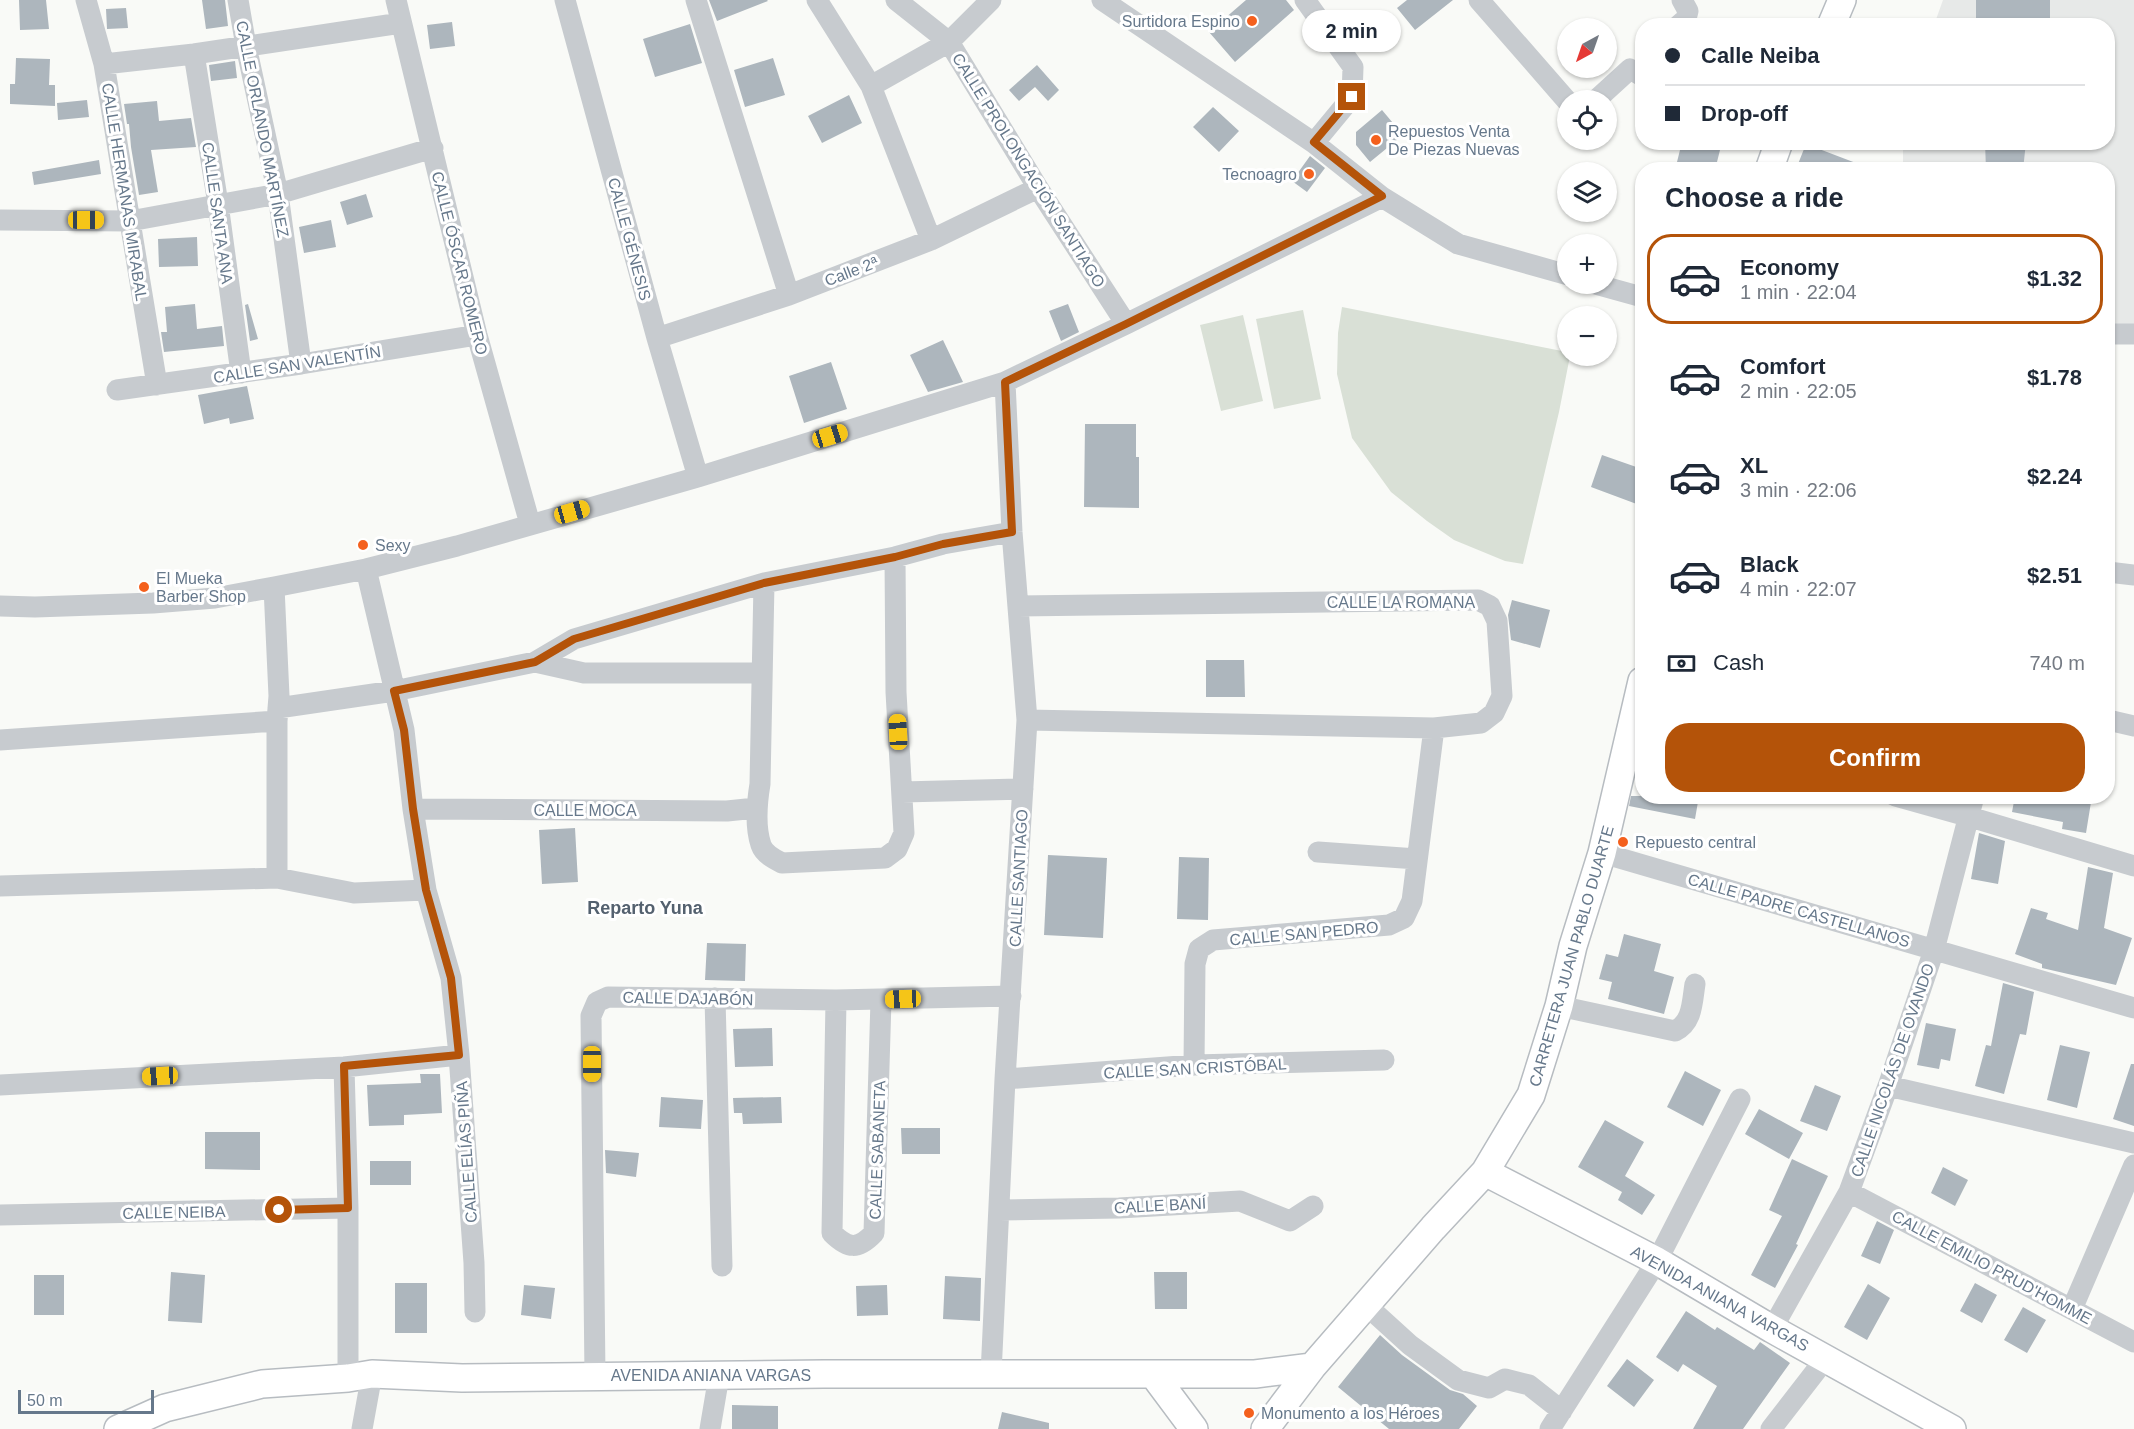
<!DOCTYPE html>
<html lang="en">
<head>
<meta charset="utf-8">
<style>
  :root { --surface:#fff; --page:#f2f2f3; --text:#1f2937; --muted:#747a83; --line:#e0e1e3; --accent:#b45309 }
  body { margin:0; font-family:Arial,sans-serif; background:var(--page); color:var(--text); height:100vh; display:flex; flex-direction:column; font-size:22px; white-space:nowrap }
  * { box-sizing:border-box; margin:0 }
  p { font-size:20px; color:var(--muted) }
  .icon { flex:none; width:33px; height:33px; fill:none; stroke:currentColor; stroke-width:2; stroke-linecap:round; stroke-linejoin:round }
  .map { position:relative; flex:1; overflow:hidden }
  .sheet { position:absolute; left:1635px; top:162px; width:480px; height:642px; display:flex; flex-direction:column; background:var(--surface); border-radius:24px; box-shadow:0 2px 4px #0004 }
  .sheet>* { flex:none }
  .banner { position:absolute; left:1635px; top:18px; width:480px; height:132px; border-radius:24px; box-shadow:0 2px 4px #0004; display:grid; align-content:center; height:132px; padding:0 30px; background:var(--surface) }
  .needle { width:39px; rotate:220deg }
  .controls { position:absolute; left:1557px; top:18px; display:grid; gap:12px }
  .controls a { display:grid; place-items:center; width:60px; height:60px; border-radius:50%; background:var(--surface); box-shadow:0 2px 4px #0004; font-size:30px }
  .scale { position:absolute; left:18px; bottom:15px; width:136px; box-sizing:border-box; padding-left:6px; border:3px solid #66788b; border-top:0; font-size:16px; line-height:21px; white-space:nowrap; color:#66788b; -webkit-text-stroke:4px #fff; paint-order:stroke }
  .end { position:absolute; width:27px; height:27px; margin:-14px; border:8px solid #b45309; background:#fff; box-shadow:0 0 0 3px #fff }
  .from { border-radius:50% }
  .bubble { position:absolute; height:42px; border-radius:21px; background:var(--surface); box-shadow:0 2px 4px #0004; font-size:20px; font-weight:600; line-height:42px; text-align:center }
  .car { position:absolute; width:18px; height:36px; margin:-18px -9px; border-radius:8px; box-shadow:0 0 4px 2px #0007; background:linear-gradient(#f5c518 24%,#345 0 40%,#f5c518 0 76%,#345 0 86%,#f5c518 0) }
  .banner b { display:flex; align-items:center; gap:21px; height:57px; font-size:22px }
  .banner b+b { border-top:2px solid var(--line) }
  .banner i { width:15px; height:15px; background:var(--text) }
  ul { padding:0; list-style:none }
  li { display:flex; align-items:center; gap:18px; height:90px; margin:0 12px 9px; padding:0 18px; border:3px solid transparent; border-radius:24px }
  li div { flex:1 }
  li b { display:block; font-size:22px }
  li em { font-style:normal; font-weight:600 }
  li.current { border-color:var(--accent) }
  li>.icon { width:54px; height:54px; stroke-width:1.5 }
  h2 { padding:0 30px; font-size:27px; line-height:72px }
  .pay { display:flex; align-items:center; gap:15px; height:66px; padding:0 30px; font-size:22px }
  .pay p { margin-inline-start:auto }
  .primary-button { display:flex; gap:12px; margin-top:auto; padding:12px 30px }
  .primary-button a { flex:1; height:69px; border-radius:24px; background:var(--accent); color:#fff; font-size:24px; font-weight:600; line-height:69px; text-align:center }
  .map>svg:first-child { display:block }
  .built { fill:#e7e9e8 }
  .green { fill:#d9e0d6 }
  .building { fill:#adb6bd }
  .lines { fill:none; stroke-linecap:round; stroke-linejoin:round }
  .major-casing { stroke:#b7bcc1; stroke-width:30 }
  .minor { stroke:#c7cbcf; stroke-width:21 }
  .major { stroke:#fff; stroke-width:27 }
  .route { stroke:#b45309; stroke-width:8 }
  .poi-dot { fill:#f4601d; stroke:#fff; stroke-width:2 }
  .labels { text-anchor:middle; stroke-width:6; stroke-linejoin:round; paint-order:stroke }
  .poi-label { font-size:16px; fill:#66788b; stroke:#fff; text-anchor:start }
  .street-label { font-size:16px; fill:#66788b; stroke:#fff }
  .neighbourhood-label { font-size:18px; font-weight:bold; fill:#54616f; stroke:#fff }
</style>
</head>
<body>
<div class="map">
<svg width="2134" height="1429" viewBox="0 0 2134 1429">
  <rect width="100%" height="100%" fill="#f9faf7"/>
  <path class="built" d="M1943 0H2134V327H2108V170L1903 169V143L2108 142V26L1934 25Z"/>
  <path class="green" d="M1342 307 1567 352 1568 356H1570L1559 412 1523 564 1505 561 1454 540 1427 521 1391 492 1352 438 1337 374 1338 333Z
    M1303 310 1321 399 1274 409 1256 319Z
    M1243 315 1263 401 1221 411 1200 325Z"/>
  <path class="building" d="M19 0H46L49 29 20 30Z
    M202 0H225L228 26 206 29Z
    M709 0H767L768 1 717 21Z
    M1246 0H1286L1294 10 1235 62 1209 32Z
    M1407 0H1453L1415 30 1397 8Z
    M1976 0H2050V20L1976 19Z
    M126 8 128 28 107 29 106 9Z
    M452 22 455 46 430 49 427 25Z
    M690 24 702 63 655 77 643 39Z
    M16 58 50 59 49 85H55V106L10 104V84H15Z
    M773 58 785 95 745 107 734 70Z
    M235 61 237 78 211 81 209 65Z
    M1037 65 1059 90 1048 101 1035 87 1019 101 1009 90Z
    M849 95 862 123 822 143 808 116Z
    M87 100 89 117 58 120 57 103Z
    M157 101 159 121 191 118 196 147 151 150 158 192 139 195 131 147 129 124H127L124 104Z
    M1213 107 1239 131 1219 152 1193 127Z
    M1382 110 1403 135 1370 162 1356 145V132Z
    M1682 142H1692L1720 150 1715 170H1675Z
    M1985 142H2026L2023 170H1986Z
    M1806 144 1869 168 1868 170H1813L1798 164Z
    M1310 156 1325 168 1307 192 1292 181Z
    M99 160 101 174 34 185 32 172Z
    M366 194 373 217 347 225 340 202Z
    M331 220 336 247 304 253 299 227Z
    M197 237 198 266 159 267 158 239Z
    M195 304 197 329 222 326 224 346 164 352 161 332H167L165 307Z
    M248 304 258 339 250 341 245 305Z
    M1068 304 1079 332 1061 341 1049 311Z
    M943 340 963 382 928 392 910 355Z
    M831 362 847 409 804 423 789 376Z
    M247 386 254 419 230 424 229 418 204 424 198 395Z
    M1085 424H1136V457H1139V508L1084 507Z
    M1602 455 1642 469V506L1591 487Z
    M1512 600 1550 610 1540 648 1511 640 1508 615Z
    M1206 660H1244L1245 697H1206Z
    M1631 796H1699L1695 819 1629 806Z
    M2015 796H2092L2086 833 2062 829 2063 822 2012 812Z
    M575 828 578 882 542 884 539 830Z
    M1979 833 2005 841 1998 884 1971 879Z
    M1048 855 1107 858 1103 938 1044 935Z
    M1179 857 1209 858 1208 920 1177 919Z
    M2088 867 2113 873 2104 928 2132 938 2116 985 2042 968V964L2015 954 2031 908 2048 913 2046 919 2078 930Z
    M1624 934 1661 944 1654 971 1674 977 1664 1014 1608 999 1612 982 1599 979 1606 954 1618 957Z
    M707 943 746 944 745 981 705 980Z
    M2003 983 2034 992 2026 1035 2020 1034 2004 1094 1975 1086 1986 1045 1991 1046Z
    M1926 1023 1956 1029 1950 1061 1941 1059 1939 1069 1917 1065Z
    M772 1028 773 1066 735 1067 733 1029Z
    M2060 1045 2090 1052 2077 1108 2047 1100Z
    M2131 1064H2134V1126L2113 1119Z
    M1685 1071 1721 1090 1703 1126 1667 1107Z
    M420 1074H440L442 1113 404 1115V1125L369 1126 367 1085 421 1083Z
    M1815 1085 1841 1096 1827 1131 1800 1121Z
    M661 1097 703 1100 701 1129 659 1127Z
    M781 1097 782 1123 743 1124 742 1113H734L733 1098Z
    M1759 1109 1803 1133 1789 1159 1745 1134Z
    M1605 1120 1644 1142 1625 1176 1655 1195 1642 1215 1618 1200 1622 1192 1578 1167Z
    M901 1128H940V1154H902Z
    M205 1132H260V1170L205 1169Z
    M605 1150 639 1153 636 1177 606 1173Z
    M1792 1159 1828 1176 1796 1244 1798 1245 1775 1288 1751 1275 1782 1216 1769 1210Z
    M370 1161H411V1185H370Z
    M1943 1167 1968 1180 1955 1206 1931 1193Z
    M1877 1221 1894 1230 1880 1264 1861 1256Z
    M171 1272 205 1275 202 1323 168 1321Z
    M1154 1272H1187V1309H1155Z
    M34 1275H64V1315H34Z
    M945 1276 981 1278 980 1321 943 1319Z
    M395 1283H427V1333H395Z
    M1975 1283 1997 1295 1982 1323 1960 1311Z
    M1868 1284 1890 1298 1867 1340 1844 1327Z
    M524 1285 555 1288 551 1319 521 1315Z
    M887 1285 888 1315 857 1316 856 1286Z
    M2023 1307 2046 1320 2027 1353 2004 1340Z
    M1686 1311 1715 1330 1717 1327 1754 1350 1760 1342 1790 1363 1743 1429H1693L1717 1386 1683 1364 1678 1372 1656 1357Z
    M1380 1335 1402 1355 1450 1390 1463 1394 1477 1406 1459 1429H1389L1338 1387Z
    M1627 1359 1654 1380 1634 1407 1607 1386Z
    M732 1405 778 1406V1429H732Z
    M1002 1412 1049 1423V1429H998Z"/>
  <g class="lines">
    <defs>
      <path id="major" d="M1831 26 1842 0
        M1769 170 1779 142
        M1485 1172 1657 1261 1772 1329 1952 1429
        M1153 1374 1194 1429
        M118 1429 165 1408 262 1384 348 1378 372 1374 462 1378 824 1374H1255L1312 1367
        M1265 1429 1312 1367 1433 1228 1485 1172 1531 1095 1559 1006 1573 946 1602 853 1642 681"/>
    </defs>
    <use href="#major" class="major-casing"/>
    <path class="minor" d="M86 0 104 64 157 385
      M238 0 246 46 278 194 301 364
      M396 0 477 335 530 524
      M565 0 657 338 698 477
      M696 0 789 295
      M817 0 871 86 931 240
      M896 0 949 42 1038 188 1126 324
      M1102 0 1314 143 1382 197 1458 244 1568 275
      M1305 0 1353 67 1352 97 1314 143
      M1479 0 1568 102
      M1678 26 1686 19 1688 11 1682 0
      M194 54 218 204 241 373
      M104 64 194 54 401 23
      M871 86 949 42 991 0
      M1596 100 1630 69 1642 76
      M0 220 130 221 278 194 433 148
      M1595 284 1642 297
      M2108 334H2134
      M657 338 789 295 931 240 1038 188
      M117 390 301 364 477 335
      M366 569 404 730 413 809 426 890 451 978 459 1055 474 1263 475 1312
      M2108 572 2134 575
      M764 583 760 784C757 802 755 827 761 845 764 854 774 859 782 863L885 858 897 849 904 833 896 692 895 557
      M274 587 279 696 277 721V878
      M0 606 35 607 153 603 215 598 274 587 366 569 457 546 698 477 1005 382 1126 324 1382 197
      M1018 606 1478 600 1490 606 1497 621 1502 696 1494 713 1481 723 1434 728 1027 720
      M535 662 584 673H761
      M278 708 394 691 535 662 574 639 764 583 895 557 943 544 1012 532
      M2108 720 2134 726
      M0 740 277 721
      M902 792 1023 789
      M1895 796 1970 817 2134 866
      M413 809 727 811 756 808
      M1318 852 1417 859
      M1602 853 2134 1008
      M0 886 277 878 354 893 426 890
      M715 998 722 1266
      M836 1000 832 1233C848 1249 858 1250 874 1233L881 1000
      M1559 1006 1675 1031C1693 1022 1692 1002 1695 984
      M1194 1065 1195 964 1199 949 1213 940 1389 925 1404 918 1412 901 1434 728
      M344 1067 348 1208V1378
      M1005 1079 1194 1065 1384 1060
      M0 1085 344 1067 459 1055
      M1888 1086 2134 1143
      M1849 1192 2134 1342
      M999 1210 1119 1208 1240 1201 1290 1221 1313 1206
      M0 1215 348 1208
      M1366 1305 1410 1345 1458 1380 1489 1388 1505 1379 1529 1385 1562 1411
      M2072 1309 2134 1165
      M1772 1329 1849 1192 1888 1086 1934 950 1974 796
      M991 1374 1005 1079 1027 720 1012 532 1005 382
      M595 1376 591 1016 597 1002 608 997 836 1000 1011 996
      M362 1429 372 1374
      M710 1429 719 1376
      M1550 1429 1657 1261 1740 1099
      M1771 1429 1826 1358"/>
    <use href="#major" class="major"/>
  </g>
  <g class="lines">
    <path class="route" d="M279 1210 348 1208 344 1066 459 1055 451 978 426 890 413 809 404 730 394 691 535 662 574 639 764 583 895 557 943 544 1012 532 1005 382 1126 324 1382 196 1314 142 1352 97"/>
  </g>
  <g class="poi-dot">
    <circle cx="1252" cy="21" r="6"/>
    <circle cx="1376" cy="140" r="6"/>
    <circle cx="1309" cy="174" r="6"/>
    <circle cx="363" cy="545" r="6"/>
    <circle cx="144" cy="587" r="6"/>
    <circle cx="1623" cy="842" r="6"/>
    <circle cx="1249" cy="1413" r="6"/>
  </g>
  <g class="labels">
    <g class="poi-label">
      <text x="1240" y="27" text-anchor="end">Surtidora Espino</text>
      <text x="1388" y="137">Repuestos Venta<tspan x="1388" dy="18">De Piezas Nuevas</tspan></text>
      <text x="1297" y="180" text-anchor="end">Tecnoagro</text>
      <text x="375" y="551">Sexy</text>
      <text x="156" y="584">El Mueka<tspan x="156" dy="18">Barber Shop</tspan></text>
      <text x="1635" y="848">Repuesto central</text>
      <text x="1261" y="1419">Monumento a los Héroes</text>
    </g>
    <g class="street-label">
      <text transform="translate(263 129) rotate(79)" y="6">CALLE ORLANDO MARTÍNEZ</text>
      <text transform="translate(1029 170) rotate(58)" y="6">CALLE PROLONGACIÓN SANTIAGO</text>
      <text transform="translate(125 192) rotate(81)" y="6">CALLE HERMANAS MIRABAL</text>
      <text transform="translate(218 213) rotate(82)" y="6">CALLE SANTA ANA</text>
      <text transform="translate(630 239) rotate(75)" y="6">CALLE GÉNESIS</text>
      <text transform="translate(460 263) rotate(76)" y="6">CALLE ÓSCAR ROMERO</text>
      <text transform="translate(851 271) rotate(-21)" y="6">Calle 2ª</text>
      <text transform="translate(297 364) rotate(-9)" y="6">CALLE SAN VALENTÍN</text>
      <text x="1401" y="608">CALLE LA ROMANA</text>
      <text x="585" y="816">CALLE MOCA</text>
      <text transform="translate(1018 878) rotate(-87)" y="6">CALLE SANTIAGO</text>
      <text transform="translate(1799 910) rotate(16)" y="6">CALLE PADRE CASTELLANOS</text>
      <text transform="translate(1304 933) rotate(-5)" y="6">CALLE SAN PEDRO</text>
      <text transform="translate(1571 956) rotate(-74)" y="6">CARRETERA JUAN PABLO DUARTE</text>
      <text transform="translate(688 998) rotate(1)" y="6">CALLE DAJABÓN</text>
      <text transform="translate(1195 1068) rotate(-3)" y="6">CALLE SAN CRISTÓBAL</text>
      <text transform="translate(1892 1070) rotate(-71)" y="6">CALLE NICOLÁS DE OVANDO</text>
      <text transform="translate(877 1150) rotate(-88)" y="6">CALLE SABANETA</text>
      <text transform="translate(466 1152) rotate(-94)" y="6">CALLE ELÍAS PIÑA</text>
      <text transform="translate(1160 1205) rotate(-3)" y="6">CALLE BANÍ</text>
      <text transform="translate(174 1212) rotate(-1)" y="6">CALLE NEIBA</text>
      <text transform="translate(1992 1267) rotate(28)" y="6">CALLE EMILIO PRUD'HOMME</text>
      <text transform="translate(1720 1298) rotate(29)" y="6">AVENIDA ANIANA VARGAS</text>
      <text x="711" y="1381">AVENIDA ANIANA VARGAS</text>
    </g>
    <g class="neighbourhood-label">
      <text x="645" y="914">Reparto Yuna</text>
    </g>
  </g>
</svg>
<div class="controls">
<a><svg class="needle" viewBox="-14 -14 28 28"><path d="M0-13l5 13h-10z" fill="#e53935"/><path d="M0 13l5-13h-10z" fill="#747a83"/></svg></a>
<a><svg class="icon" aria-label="locate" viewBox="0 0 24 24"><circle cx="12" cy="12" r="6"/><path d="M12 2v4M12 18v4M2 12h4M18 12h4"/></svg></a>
<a><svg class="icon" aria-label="layers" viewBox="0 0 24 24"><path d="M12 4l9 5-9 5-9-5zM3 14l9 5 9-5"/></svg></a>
<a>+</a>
<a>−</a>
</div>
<div class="scale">50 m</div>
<i class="end from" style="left:279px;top:1210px"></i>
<i class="end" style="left:1352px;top:97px"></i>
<div class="bubble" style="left:1302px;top:10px;width:99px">2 min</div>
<i class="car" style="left:86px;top:220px;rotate:90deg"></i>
<i class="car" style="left:830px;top:436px;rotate:73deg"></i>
<i class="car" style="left:572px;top:512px;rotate:74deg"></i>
<i class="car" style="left:898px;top:732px;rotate:357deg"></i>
<i class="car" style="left:903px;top:999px;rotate:268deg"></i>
<i class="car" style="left:592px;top:1064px;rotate:180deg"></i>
<i class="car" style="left:160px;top:1076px;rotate:267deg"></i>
<div class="banner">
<b><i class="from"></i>Calle Neiba</b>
<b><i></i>Drop-off</b>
</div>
<section class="sheet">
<h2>Choose a ride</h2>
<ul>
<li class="current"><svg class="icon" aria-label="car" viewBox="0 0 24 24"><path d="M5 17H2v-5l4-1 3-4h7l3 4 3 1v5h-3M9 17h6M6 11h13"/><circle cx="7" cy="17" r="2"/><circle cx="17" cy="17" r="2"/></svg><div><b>Economy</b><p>1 min · 22:04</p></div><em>$1.32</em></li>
<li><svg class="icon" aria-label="car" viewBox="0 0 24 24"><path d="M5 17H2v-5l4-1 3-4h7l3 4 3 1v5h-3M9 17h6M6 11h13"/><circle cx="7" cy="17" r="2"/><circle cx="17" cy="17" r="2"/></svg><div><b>Comfort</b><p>2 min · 22:05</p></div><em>$1.78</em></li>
<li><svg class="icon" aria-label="car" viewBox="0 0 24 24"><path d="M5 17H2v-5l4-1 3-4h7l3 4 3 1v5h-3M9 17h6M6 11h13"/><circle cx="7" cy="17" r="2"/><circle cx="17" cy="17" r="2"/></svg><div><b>XL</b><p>3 min · 22:06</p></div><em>$2.24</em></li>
<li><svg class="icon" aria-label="car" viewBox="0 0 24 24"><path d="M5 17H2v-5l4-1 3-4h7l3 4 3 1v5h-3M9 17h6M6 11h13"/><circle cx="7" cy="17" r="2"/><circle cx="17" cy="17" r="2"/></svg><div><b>Black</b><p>4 min · 22:07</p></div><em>$2.51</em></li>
</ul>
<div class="pay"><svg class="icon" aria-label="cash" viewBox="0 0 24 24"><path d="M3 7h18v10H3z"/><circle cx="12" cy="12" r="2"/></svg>Cash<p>740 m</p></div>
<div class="primary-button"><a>Confirm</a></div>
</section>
</div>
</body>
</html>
